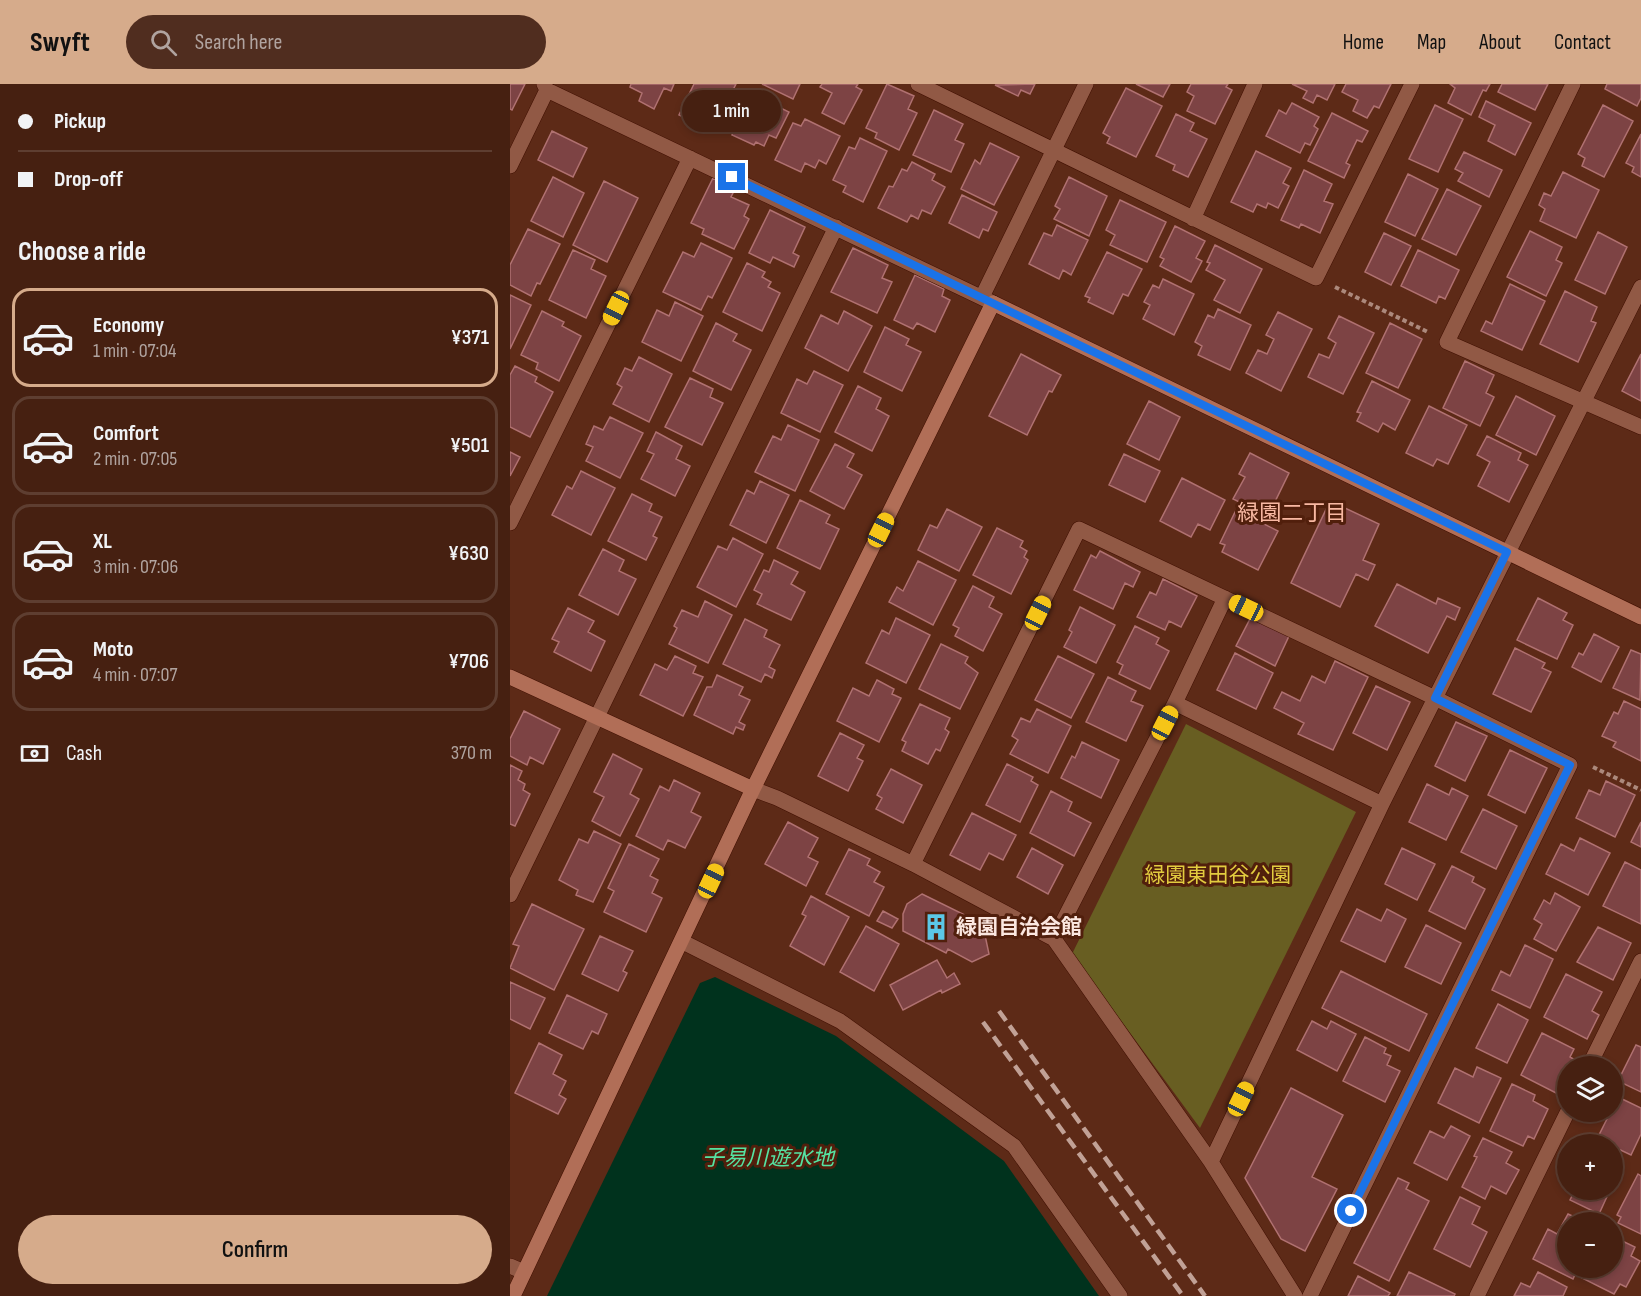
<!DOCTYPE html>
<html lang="en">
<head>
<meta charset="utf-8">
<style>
  :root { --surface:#462011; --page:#502d1f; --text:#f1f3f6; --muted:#b0a39f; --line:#5e3e31; --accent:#d6ab8b }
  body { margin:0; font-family:"Sofia Sans Condensed","Noto Sans JP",sans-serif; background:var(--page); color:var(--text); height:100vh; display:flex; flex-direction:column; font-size:22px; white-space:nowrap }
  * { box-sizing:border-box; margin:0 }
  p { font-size:20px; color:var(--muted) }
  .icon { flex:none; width:33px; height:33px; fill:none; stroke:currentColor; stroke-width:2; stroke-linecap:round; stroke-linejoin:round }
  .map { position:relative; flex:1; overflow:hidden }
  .drawer { display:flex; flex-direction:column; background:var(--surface); width:510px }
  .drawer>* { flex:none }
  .banner { display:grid; align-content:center; height:132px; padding:0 18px; background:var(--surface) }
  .tools { position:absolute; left:1047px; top:972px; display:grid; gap:12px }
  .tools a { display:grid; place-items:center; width:66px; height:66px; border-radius:50%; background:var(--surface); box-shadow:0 3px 9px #0003,0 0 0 2px var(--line); font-size:30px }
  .end { position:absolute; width:27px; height:27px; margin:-14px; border:8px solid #1a73e8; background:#fff; box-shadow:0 0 0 3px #fff }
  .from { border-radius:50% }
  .bubble { position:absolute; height:42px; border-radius:21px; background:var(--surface); box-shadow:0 3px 9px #0003,0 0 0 2px var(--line); font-size:20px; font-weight:600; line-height:42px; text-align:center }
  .car { position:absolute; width:18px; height:36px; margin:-18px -9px; border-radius:8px; box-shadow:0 0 4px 2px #0007; background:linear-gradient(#f5c518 24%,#345 0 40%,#f5c518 0 76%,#345 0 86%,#f5c518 0) }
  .banner b { display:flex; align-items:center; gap:21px; height:57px; font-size:22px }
  .banner b+b { border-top:2px solid var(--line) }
  .banner i { width:15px; height:15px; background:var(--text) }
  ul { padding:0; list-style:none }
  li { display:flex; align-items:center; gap:18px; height:99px; margin:0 12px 9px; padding:0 6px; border:3px solid var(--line); border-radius:18px }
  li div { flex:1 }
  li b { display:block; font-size:22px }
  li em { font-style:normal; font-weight:600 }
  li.current { border-color:var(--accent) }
  li>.icon { width:54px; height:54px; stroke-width:1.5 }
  h2 { padding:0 18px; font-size:27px; line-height:72px }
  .pay { display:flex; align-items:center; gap:15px; height:66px; padding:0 18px; font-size:22px }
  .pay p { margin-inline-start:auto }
  .cta { display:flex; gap:12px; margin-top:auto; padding:12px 18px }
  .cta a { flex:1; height:69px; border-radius:36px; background:var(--accent); color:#111; font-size:24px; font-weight:600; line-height:69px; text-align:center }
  header { display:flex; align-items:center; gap:36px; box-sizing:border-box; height:84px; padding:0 30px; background:var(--accent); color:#111 }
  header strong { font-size:28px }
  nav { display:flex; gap:33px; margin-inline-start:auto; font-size:21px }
  .search { width:420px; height:54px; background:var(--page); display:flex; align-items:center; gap:15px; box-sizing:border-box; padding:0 21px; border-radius:33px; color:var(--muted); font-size:22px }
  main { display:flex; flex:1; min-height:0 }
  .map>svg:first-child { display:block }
  .green { fill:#685e22 }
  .water { fill:#00321d }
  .building { fill:#7d4344; stroke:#b07171; stroke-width:1.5 }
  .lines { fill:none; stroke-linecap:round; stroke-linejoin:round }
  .street-casing { stroke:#400f00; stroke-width:16 }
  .secondary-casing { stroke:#400f00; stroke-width:16 }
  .path { stroke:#ac897c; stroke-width:4; stroke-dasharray:4.5 3; stroke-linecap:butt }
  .street { stroke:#915945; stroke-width:15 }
  .secondary { stroke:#b16e57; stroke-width:15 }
  .rail { stroke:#c1a196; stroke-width:4.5; stroke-dasharray:12 6; stroke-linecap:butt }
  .route { stroke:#1a73e8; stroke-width:8 }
  .labels { text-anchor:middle; stroke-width:6; stroke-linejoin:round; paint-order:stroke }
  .park-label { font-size:21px; fill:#e2cc3f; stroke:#511f0c }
  .poi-label { font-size:21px; font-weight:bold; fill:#fbe7e0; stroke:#511f0c; text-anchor:start }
  .neighbourhood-label { font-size:22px; fill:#f8b8a2; stroke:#511f0c }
  .water-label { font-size:22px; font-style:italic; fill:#55e3a2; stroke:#511f0c }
</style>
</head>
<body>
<header>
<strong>Swyft</strong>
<div class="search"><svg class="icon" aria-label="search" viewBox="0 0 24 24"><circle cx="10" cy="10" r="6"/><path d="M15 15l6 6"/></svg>Search here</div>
<nav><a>Home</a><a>Map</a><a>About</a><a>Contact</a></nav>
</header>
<main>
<section class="drawer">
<div class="banner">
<b><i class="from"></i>Pickup</b>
<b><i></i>Drop-off</b>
</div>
<h2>Choose a ride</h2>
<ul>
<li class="current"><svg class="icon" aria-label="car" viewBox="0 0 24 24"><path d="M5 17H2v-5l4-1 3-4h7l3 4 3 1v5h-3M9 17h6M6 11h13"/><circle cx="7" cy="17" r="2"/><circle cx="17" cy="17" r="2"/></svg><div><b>Economy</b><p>1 min · 07:04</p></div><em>¥371</em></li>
<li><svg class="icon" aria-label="car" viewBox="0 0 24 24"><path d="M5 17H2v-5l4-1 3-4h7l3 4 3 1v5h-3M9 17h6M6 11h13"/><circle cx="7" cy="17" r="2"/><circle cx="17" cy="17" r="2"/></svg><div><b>Comfort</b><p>2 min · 07:05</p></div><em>¥501</em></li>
<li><svg class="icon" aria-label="car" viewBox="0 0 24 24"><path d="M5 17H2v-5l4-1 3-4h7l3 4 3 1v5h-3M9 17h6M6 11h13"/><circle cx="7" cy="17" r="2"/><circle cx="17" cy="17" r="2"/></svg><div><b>XL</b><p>3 min · 07:06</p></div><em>¥630</em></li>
<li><svg class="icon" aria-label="car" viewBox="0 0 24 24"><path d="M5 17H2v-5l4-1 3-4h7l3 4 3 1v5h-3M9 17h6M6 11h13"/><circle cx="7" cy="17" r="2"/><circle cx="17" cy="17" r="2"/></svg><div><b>Moto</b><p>4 min · 07:07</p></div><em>¥706</em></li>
</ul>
<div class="pay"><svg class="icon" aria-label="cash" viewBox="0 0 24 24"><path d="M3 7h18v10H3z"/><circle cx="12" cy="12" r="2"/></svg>Cash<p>370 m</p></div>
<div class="cta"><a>Confirm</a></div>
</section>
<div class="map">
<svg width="1131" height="1212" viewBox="0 0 1131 1212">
  <rect width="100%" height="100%" fill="#5d2a17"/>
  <path class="green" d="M676 640 846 728 690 1044 562 870Z"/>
  <path class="water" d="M205 893 326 952 494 1077 589 1212H37L190 899Z"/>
  <path class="building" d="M0 0H15L2 26 0 25Z
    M121 0H164L161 7 154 4 144 25 129 17 132 9 120 3Z
    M184 0H226L208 36 202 32 196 44 169 31Z
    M252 0H290L283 15Z
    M312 0H348L346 3 352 6 334 40 312 29 322 9 310 3Z
    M377 0 404 12 398 25 407 29 389 66 365 54 367 49 356 44Z
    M525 0 520 10 511 6 508 12 485 1Z
    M626 0H660L653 13Z
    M681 0H718L716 3 722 6 705 40 677 27 684 12 677 8Z
    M782 0H825L817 16 807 11 803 19 793 14 797 7Z
    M836 0H881L869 24 864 22 857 34 843 27 848 16 832 8Z
    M980 0 976 7 973 6 961 31 938 19 945 4 940 0Z
    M992 0H1038L1025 26 988 8Z
    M1097 0H1131V14L1127 22 1095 5Z
    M616 4 652 22 626 73 597 59 600 53 593 49Z
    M242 10 279 28 266 54 259 51 254 62 246 58 244 61 222 51Z
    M976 17 1021 39 1005 71 978 57 985 41 969 33Z
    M782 19 809 33 804 42 808 45 800 61 795 59 790 69 756 52 769 26 776 30Z
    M925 21 953 35 928 88 899 75Z
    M1093 21 1123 37 1094 93 1072 82 1075 74 1068 70Z
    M424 26 453 40 445 56 454 60 441 88 403 71Z
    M822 29 858 47 852 58 847 56 836 79 840 81 834 94 798 77Z
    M666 30 684 39 680 47 697 55 678 93 663 86 665 81 646 72Z
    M295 35 330 52 316 80 309 76 305 84 295 79 291 88 265 76 283 39 291 42Z
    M42 47 77 64 63 93 28 76Z
    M1131 50V93L1122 88 1124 83 1116 79Z
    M350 54 377 67 353 118 333 108 336 102 323 96 339 63 345 65Z
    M480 59 509 73 484 121 451 105 465 76 470 80Z
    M746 67 781 84 773 99 779 102 768 124 758 119 756 124 747 120 743 128 721 118Z
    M954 68 992 86 979 113 948 97 953 89 945 85Z
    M402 78 425 90 422 96 435 103 421 130 412 126 408 135 401 131 397 138 368 124 379 102 383 103 392 85 397 87Z
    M794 86 822 100 814 117 823 120 810 149 791 140 789 144 771 136Z
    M1053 88 1089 106 1066 154 1030 137 1035 125 1029 121 1034 109 1041 112Z
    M898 90 928 105 905 152 875 138Z
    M43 93 74 109 53 153 21 137Z
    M559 93 597 112 579 152 544 135 550 125 545 122Z
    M203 94 225 105 221 113 239 121 234 132 239 135 224 165 192 150 194 145 181 139Z
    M94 97 128 114 97 178 63 161Z
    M937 105 971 122 946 171 912 155Z
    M452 111 487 128 478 147 473 145 469 154 439 139Z
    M610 116 656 138 637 178 600 161 605 151 596 146Z
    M260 126 295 143 283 169 289 172 284 183 263 173 260 179 239 169Z
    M547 141 578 156 561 191 553 186 549 195 519 180 534 149 542 152Z
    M665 142 695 157 686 174 692 177 681 198 650 182 654 175 650 173Z
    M18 145 50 160 30 200 27 199 21 212 0 201V181Z
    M1020 147 1052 163 1046 176 1052 179 1036 212 997 193Z
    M1088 148 1117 163 1095 210 1065 196Z
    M874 149 901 162 881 201 855 188Z
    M191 159 222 174 202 214 198 212 191 226 153 208 173 168 184 173Z
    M705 161 752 185 730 229 704 216 715 196 696 186 700 179 697 178Z
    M343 164 378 181 372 194 382 198 367 229 321 208Z
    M63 166 85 176 81 185 96 192 76 234 39 216Z
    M908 166 949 186 935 215 929 212 926 219 891 202Z
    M597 168 632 185 618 212 613 210 603 230 578 218 580 214 575 212Z
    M237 179 255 188 252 193 261 198 258 203 270 209 252 247 213 228Z
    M405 191 434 205 432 212 440 216 425 248 407 239 403 245 384 236Z
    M653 195 684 210 664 251 633 235 640 221 634 218 643 201 649 204Z
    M1000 200 1035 217 1012 266 971 247 976 237 982 240Z
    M1055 207 1087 223 1081 237 1086 239 1068 278 1030 260Z
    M0 211 21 221 0 265Z
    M165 218 193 232 171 277 132 258 147 226 159 232Z
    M708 225 741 241 720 286 688 271 692 262 685 258 698 231 704 234Z
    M32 227 54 238 52 242 71 252 49 297 26 285 28 279 11 271Z
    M334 227 362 242 338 287 295 264 311 231 328 240Z
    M768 228 802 245 771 307 736 289 748 266 757 270 764 255 756 251Z
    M829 232 864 249 833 310 798 293 809 270 819 274 826 259 818 254Z
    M206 239 227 250 223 257 241 266 221 306 183 287Z
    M880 239 912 255 888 304 856 289Z
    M375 243 399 255 396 261 411 268 392 307 354 288Z
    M511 270 551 291 542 308 539 307 517 351 479 332Z
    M1131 270V317L1112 307Z
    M129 273 162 290 139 338 103 320 112 303 107 300 115 284 122 287Z
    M955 277 984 291 976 309 984 313 970 342 933 324Z
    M5 282 27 293 25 298 43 308 20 353 0 343V291Z
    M304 287 333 301 310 348 271 329 287 295 297 300Z
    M180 294 203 305 200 313 213 319 192 361 155 343Z
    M862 297 900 316 885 346 873 339 868 348 847 337 851 329 847 328Z
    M348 302 371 314 366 325 379 332 362 367 325 348Z
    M1006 312 1045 332 1026 371 986 351Z
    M639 317 670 333 649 376 617 360Z
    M919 322 957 341 938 380 927 375 923 382 896 369Z
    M100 333 133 349 110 394 76 377 83 363 76 360 84 342 93 346Z
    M278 341 309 356 285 407 245 388 263 352 271 356Z
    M146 348 172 362 166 375 180 382 165 412 131 395 144 370 137 367Z
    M977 352 1011 369 1008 376 1018 381 999 418 968 402 980 378 967 371Z
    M325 360 344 370 337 383 352 391 334 425 300 407Z
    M0 368 10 373 0 392Z
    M740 369 779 389 758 432 723 415 735 393 729 390Z
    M614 370 650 387 635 418 599 401Z
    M71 387 105 404 81 451 42 431 57 402 62 405Z
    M672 394 715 416 700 446 688 440 681 453 650 437Z
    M250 397 279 411 256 459 220 441 237 406 244 410Z
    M122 410 142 420 139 427 152 433 143 452 147 454 136 476 98 457Z
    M290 416 320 431 316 439 329 445 310 485 267 464Z
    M820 417 869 440 853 476 865 481 858 496 846 490 830 523 781 499Z
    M437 425 472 443 449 487 408 466 420 441 427 444Z
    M726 426 768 447 748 486 712 468 715 461 710 459Z
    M487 444 513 457 510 463 517 467 514 473 518 476 501 510 463 491Z
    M223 454 253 470 226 523 187 503 208 462 217 466Z
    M93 465 114 476 109 487 126 495 108 531 69 511Z
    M590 467 630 488 623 503 615 499 603 525 564 506 581 471 586 474Z
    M264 476 288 488 281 500 295 508 281 536 247 520 252 510 244 506 254 486 259 488Z
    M408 477 446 496 423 541 379 518 387 503 393 507Z
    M653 495 687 512 671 543 659 537 655 546 627 533 640 508 646 511Z
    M887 500 926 520 928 514 950 524 945 536 937 532 918 569 865 542Z
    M463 502 484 513 479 523 492 530 473 567 445 552 449 544 443 541Z
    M1028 514 1057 529 1053 536 1063 541 1047 575 1007 556Z
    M195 517 222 531 198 579 159 560 167 544 164 542 172 526 188 533Z
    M570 523 605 541 586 579 554 563 562 548 559 546Z
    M58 524 84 537 78 548 95 557 81 587 44 568 49 558 42 555Z
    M741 533 779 552 765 582 726 562Z
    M386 534 420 551 396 599 356 579 372 546 379 550Z
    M235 535 257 546 254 553 270 561 259 583 265 586 262 594 255 590 251 598 213 580Z
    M625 542 649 554 646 560 659 567 640 605 609 590 613 581 607 578Z
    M1084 550 1109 563 1091 598 1062 583 1069 569 1073 571Z
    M431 560 458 573 455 579 468 589 450 625 409 605Z
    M1005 564 1035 579 1032 584 1041 588 1021 628 983 610Z
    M1121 566 1131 570 1130 616 1103 604Z
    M725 569 763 589 746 625 707 606Z
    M165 572 186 582 183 589 193 593 173 632 130 611 145 580 157 586Z
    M548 572 584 590 561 634 525 616Z
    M825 577 858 593 823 666 788 650 794 639 764 624 772 608 790 617 802 592 815 599Z
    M207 591 233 603 229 611 240 616 229 638 235 641 233 646 226 643 223 650 184 631 197 603H202Z
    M598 593 626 607 621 617 633 622 616 657 576 638Z
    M367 596 384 605 382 610 391 614 369 658 327 637 343 604 359 612Z
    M866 602 900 618 877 666 843 649Z
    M1114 617 1131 625V677L1103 663 1106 658 1092 652 1104 628 1108 630Z
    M410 620 440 634 435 645 439 648 430 667 426 665 418 680 392 667 396 658 392 656Z
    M527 625 561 642 538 689 500 670 508 656 502 652 511 634 520 638Z
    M14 627 50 645 33 680 20 673 17 681 0 672V655Z
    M946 638 977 652 955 697 925 682Z
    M330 649 354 661 347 674 353 677 338 707 308 692Z
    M572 658 609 676 591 714 551 694 562 672 565 674Z
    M1000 666 1037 684 1015 729 978 711Z
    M103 670 132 685 120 710 129 715 110 752 82 737 94 713 84 708Z
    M497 680 523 693 521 697 528 701 510 738 476 721Z
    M0 681 12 687 8 696 15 700 13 706 20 710 5 742 0 740Z
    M381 685 412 701 393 739 366 725 372 714 367 711Z
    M164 696 190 709 181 728 191 733 175 764 158 756 153 766 126 752 150 702 159 707Z
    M1096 697 1125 711 1105 753 1066 734 1079 706 1090 711Z
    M917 700 939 711 942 704 958 712 936 756 899 738Z
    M541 707 562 718 558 727 581 739 564 772 520 749Z
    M973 725 1007 742 986 785 951 768Z
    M462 729 506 751 493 776 479 769 470 786 440 771Z
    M278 738 308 754 298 773 308 778 296 802 255 780Z
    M1131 738V763L1121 758Z
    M84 747 111 760 83 818 66 811 68 806 49 796 69 755 78 759Z
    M1070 754 1100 769 1078 811 1036 790 1051 760 1064 767Z
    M119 760 149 775 140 792 148 796 142 809 152 814 136 848 94 828 104 807 98 804Z
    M522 764 553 781 538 810 507 793Z
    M892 764 925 780 907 816 875 800Z
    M339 765 360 775 357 781 370 788 364 798 374 803 359 832 316 810Z
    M1115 778 1131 786V840L1093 822Z
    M942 782 964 793 962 798 975 805 955 845 919 827Z
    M1045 809 1070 823 1046 867 1024 855 1032 840 1024 835 1034 816 1040 820Z
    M412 810 455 831 452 839 475 851 479 870 462 878 438 865 436 869 393 847V830L397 820Z
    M301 812 339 833 314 881 280 862 296 832 292 830Z
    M22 820 74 845 44 906 0 884 9 862 3 860Z
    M847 825 871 837 877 825 896 835 875 878 831 857Z
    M373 827 388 835 382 844 367 837Z
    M916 841 951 859 931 900 895 883Z
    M356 842 389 860 364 907 330 888Z
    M1088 843 1121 859 1103 896 1067 878Z
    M90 852 123 867 113 887 117 889 108 907 72 890Z
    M1015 861 1043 875 1020 924 982 906 991 887 1000 892Z
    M427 876 437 894 444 889 450 900 432 909 431 906 393 926 380 901Z
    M831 887 917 930 899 967 812 924Z
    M1056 890 1092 908 1082 927 1089 931 1077 955 1034 933Z
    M0 898 35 914 20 945 0 935Z
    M57 911 97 930 88 950 82 947 73 965 39 949Z
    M988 920 1018 936 997 979 966 964Z
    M802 937 817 945 821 937 846 950 827 987 787 966Z
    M1032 949 1064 965 1060 973 1068 978 1065 982H1058V997L1050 1011 1011 991Z
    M855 953 876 964 874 969 881 972 877 981 890 987 875 1018 833 997Z
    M29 959 52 971 43 990 56 997 49 1011 56 1015 48 1030 5 1009Z
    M1126 961 1131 963V1008L1108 997Z
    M967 983 991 994 969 1039 928 1019 945 984 963 993Z
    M1002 1000 1025 1011 1023 1017 1038 1025 1024 1055 1018 1052 1013 1062 980 1047Z
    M781 1004 833 1031 802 1093 827 1105 795 1167 771 1155 735 1094Z
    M1108 1013 1131 1024V1050L1121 1071 1087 1055Z
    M941 1042 960 1052 937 1096 904 1079 920 1047 934 1054Z
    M973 1054 1002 1068 996 1079 1009 1086 996 1110 981 1102 975 1115 952 1103 967 1073 964 1072Z
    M1102 1077 1112 1081 1102 1101Z
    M1128 1090 1131 1092V1150L1108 1139 1111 1133 1107 1131Z
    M888 1094 899 1099 896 1105 919 1117 879 1197 844 1179Z
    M1065 1106H1100L1089 1130 1060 1116Z
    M950 1113 970 1123 962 1140 977 1148 960 1183 924 1165Z
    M1058 1130 1075 1138H1058V1184H1068L1063 1195 1023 1175 1038 1145 1047 1150Z
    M1102 1152 1125 1163 1121 1172 1130 1177 1116 1203 1110 1200 1104 1210 1072 1194 1078 1184H1102Z
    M899 1188 945 1210 944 1212H887Z
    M1028 1188 1057 1203 1053 1212H1004L1011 1199 1020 1203Z
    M848 1192 880 1209 878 1212H838Z"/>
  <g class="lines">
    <defs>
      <path id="street" d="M34 0 37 6 483 219
        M408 0 806 194 902 0
        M1063 0 937 258 1131 343
        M0 82 37 6
        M683 135 745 0
        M472 213 576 0
        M0 439 180 74
        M665 619 872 720
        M243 705 267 714 403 780 544 855 701 1078 785 1212
        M403 780 569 445 925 614 1060 681 800 1212
        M0 811 326 143
        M544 855 665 619 715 514
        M173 858 330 937 504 1062 610 1212
        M1079 982 1131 877
        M701 1078 872 720 1131 203
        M0 1182 14 1188
        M967 1212 1058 1027"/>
      <path id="secondary" d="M0 593 243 705
        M3 1212 243 705 483 219 1131 533"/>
    </defs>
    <use href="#street" class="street-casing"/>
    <use href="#secondary" class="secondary-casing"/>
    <path class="path" d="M825 203 918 248
      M1083 683 1131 706"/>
    <use href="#street" class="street"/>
    <use href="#secondary" class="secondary"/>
    <path class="rail" d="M489 927 695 1212
      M473 938 673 1212"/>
  </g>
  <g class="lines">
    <path class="route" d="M222 93 997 468 925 614 1060 681 841 1127"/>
  </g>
  <defs>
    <symbol id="building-bare" viewBox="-9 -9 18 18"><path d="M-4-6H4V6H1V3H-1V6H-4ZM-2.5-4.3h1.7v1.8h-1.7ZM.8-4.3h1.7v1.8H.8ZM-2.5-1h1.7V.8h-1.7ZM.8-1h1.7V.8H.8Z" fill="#5bc7e7" stroke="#511f0c" stroke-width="2.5" paint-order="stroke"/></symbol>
  </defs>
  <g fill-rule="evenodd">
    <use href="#building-bare" x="407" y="824" width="38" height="38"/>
  </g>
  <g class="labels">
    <g class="park-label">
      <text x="708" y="798">緑園東田谷公園</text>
    </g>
    <g class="poi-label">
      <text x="446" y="850">緑園自治会館</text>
    </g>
    <g class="neighbourhood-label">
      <text x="782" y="436">緑園二丁目</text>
    </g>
    <g class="water-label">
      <text x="258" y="1081">子易川遊水地</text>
    </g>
  </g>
</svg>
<div class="tools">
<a><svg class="icon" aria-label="layers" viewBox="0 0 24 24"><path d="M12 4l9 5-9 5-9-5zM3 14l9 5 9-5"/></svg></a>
<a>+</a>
<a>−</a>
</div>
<i class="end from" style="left:841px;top:1127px"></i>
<i class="end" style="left:222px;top:93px"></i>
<div class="bubble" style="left:172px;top:6px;width:99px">1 min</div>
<i class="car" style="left:106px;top:224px;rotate:206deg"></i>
<i class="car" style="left:371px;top:446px;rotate:26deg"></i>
<i class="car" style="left:736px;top:524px;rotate:295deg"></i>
<i class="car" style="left:528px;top:529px;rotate:26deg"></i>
<i class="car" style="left:655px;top:639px;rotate:27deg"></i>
<i class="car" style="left:201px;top:797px;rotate:25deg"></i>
<i class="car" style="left:731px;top:1015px;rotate:26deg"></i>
</div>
</main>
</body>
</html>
